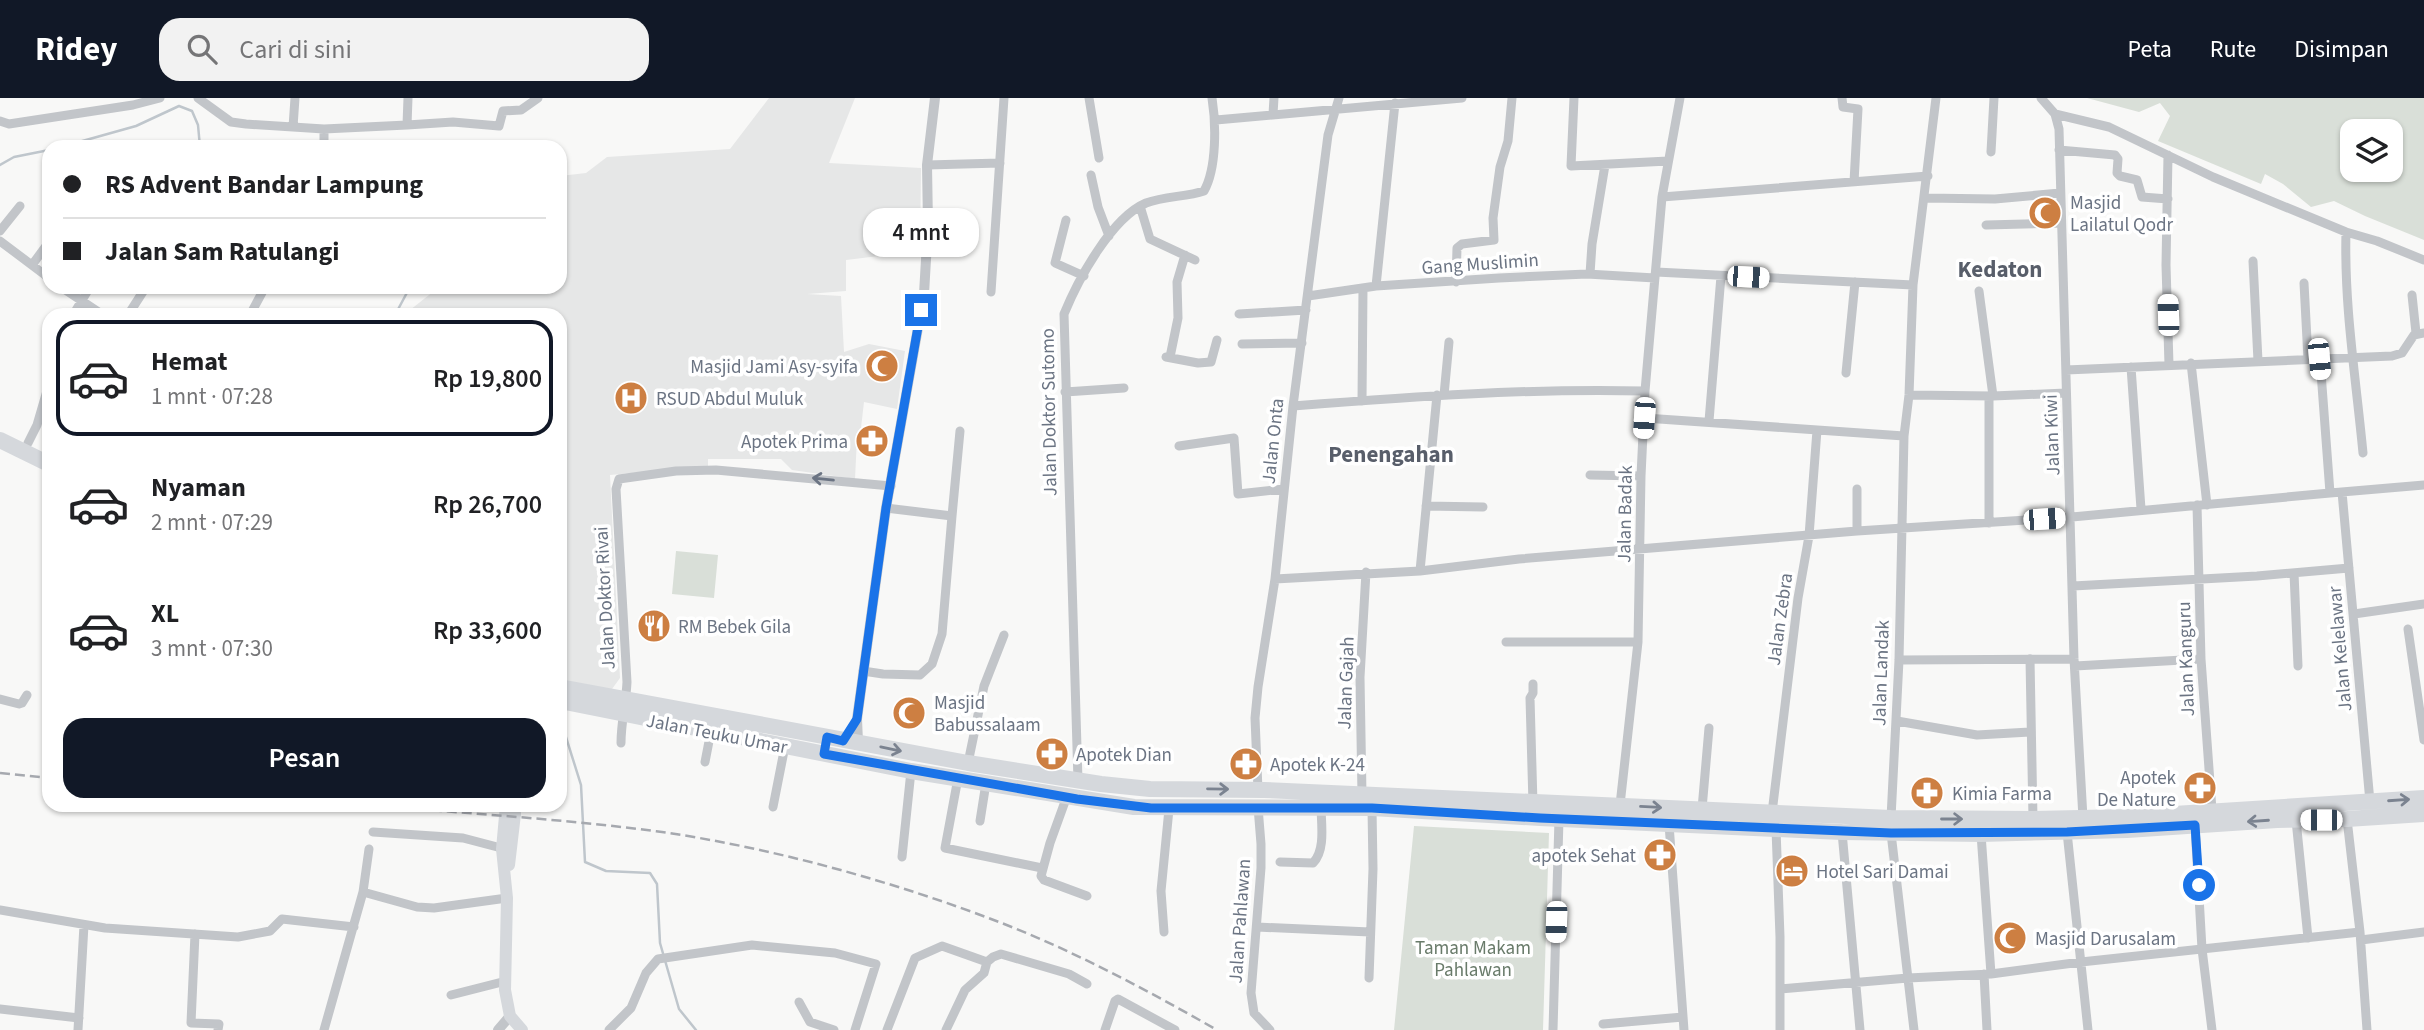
<!DOCTYPE html>
<html lang="id">
<head>
<meta charset="utf-8">
<style>
  :root { --surface:#fff; --page:#f2f2f2; --text:#202124; --muted:#757577; --line:#e0e0e0; --accent:#111827 }
  body { margin:0; font-family:"Source Sans 3",sans-serif; background:var(--page); color:var(--text); height:100vh; display:flex; flex-direction:column; font-size:26px; white-space:nowrap }
  * { box-sizing:border-box; margin:0 }
  p { font-size:23px; color:var(--muted) }
  .icon { flex:none; width:38px; height:38px; fill:none; stroke:currentColor; stroke-width:2; stroke-linecap:round; stroke-linejoin:round }
  .map { position:relative; flex:1; overflow:hidden }
  .panel { position:absolute; left:42px; top:210px; width:525px; height:504px; display:flex; flex-direction:column; background:var(--surface); border-radius:21px; box-shadow:0 2px 5px #0004 }
  .panel>* { flex:none }
  .hud { position:absolute; left:42px; top:42px; width:525px; height:154px; border-radius:21px; box-shadow:0 2px 5px #0004; display:grid; align-content:center; height:154px; padding:0 21px; background:var(--surface) }
  .tools { position:absolute; left:2340px; top:21px; display:grid; gap:14px }
  .tools a { display:grid; place-items:center; width:63px; height:63px; border-radius:14px; background:var(--surface); box-shadow:0 2px 5px #0004; font-size:35px }
  .end { position:absolute; width:32px; height:32px; margin:-16px; border:9px solid #1a73e8; background:#fff; box-shadow:0 0 0 4px #fff }
  .from { border-radius:50% }
  .bubble { position:absolute; height:49px; border-radius:21px; background:var(--surface); box-shadow:0 2px 5px #0004; font-size:23px; font-weight:600; line-height:49px; text-align:center }
  .car { position:absolute; width:21px; height:42px; margin:-21px -10px; border-radius:9px; box-shadow:0 0 5px 2px #0007; background:linear-gradient(#fff 24%,#345 0 40%,#fff 0 76%,#345 0 86%,#fff 0) }
  .hud b { display:flex; align-items:center; gap:24px; height:66px; font-size:26px }
  .hud b+b { border-top:2px solid var(--line) }
  .hud i { width:18px; height:18px; background:var(--text) }
  ul { padding:12px 0 0; list-style:none }
  li { display:flex; align-items:center; gap:21px; height:116px; margin:0 14px 10px; padding:0 7px; border:4px solid transparent; border-radius:21px }
  li div { flex:1 }
  li b { display:block; font-size:26px }
  li em { font-style:normal; font-weight:600 }
  li.on { border-color:var(--accent) }
  li>.icon { width:63px; height:63px; stroke-width:1.5 }
  .primary-button { display:flex; gap:14px; margin-top:auto; padding:14px 21px }
  .primary-button a { flex:1; height:80px; border-radius:21px; background:var(--accent); color:#fff; font-size:28px; font-weight:600; line-height:80px; text-align:center }
  header { display:flex; align-items:center; gap:42px; box-sizing:border-box; height:98px; padding:0 35px; background:var(--accent); color:#fff }
  header strong { font-size:33px }
  nav { display:flex; gap:38px; margin-inline-start:auto; font-size:24px }
  .search { width:490px; height:63px; background:var(--page); display:flex; align-items:center; gap:18px; box-sizing:border-box; padding:0 24px; border-radius:21px; color:var(--muted); font-size:26px }
  .map>svg:first-child { display:block }
  .built { fill:#e6e7e7 }
  .green { fill:#d9dfd8; fill-rule:evenodd }
  .lines { fill:none; stroke-linecap:round; stroke-linejoin:round }
  .stream { stroke:#bfc6cc; stroke-width:2.5 }
  .minor { stroke:#c2c5c9; stroke-width:9 }
  .tertiary { stroke:#c2c5c9; stroke-width:10 }
  .secondary { stroke:#d5d8dc; stroke-width:12 }
  .trunk { stroke:#d5d8dc; stroke-width:16 }
  .rail { stroke:#a6a9af; stroke-width:2.5; stroke-dasharray:10 5; stroke-linecap:butt }
  .oneway { stroke:#6b7483 }
  .oneway2 { stroke:#7b8390 }
  .route { stroke:#1a73e8; stroke-width:9 }
  .labels { text-anchor:middle; stroke-width:7; stroke-linejoin:round; paint-order:stroke }
  .poi-label { font-size:19px; fill:#6b7483; stroke:#fff; text-anchor:start }
  .street-label { font-size:19px; fill:#6b7483; stroke:#fff }
  .park-label { font-size:19px; fill:#697b6a; stroke:#fff }
  .quarter-label { font-size:23px; font-weight:bold; fill:#585e6a; stroke:#fff }
</style>
</head>
<body>
<header>
<strong>Ridey</strong>
<div class="search"><svg class="icon" aria-label="search" viewBox="0 0 24 24"><circle cx="10" cy="10" r="6"/><path d="M15 15l6 6"/></svg>Cari di sini</div>
<nav><a>Peta</a><a>Rute</a><a>Disimpan</a></nav>
</header>
<div class="map">
<svg width="2424" height="932" viewBox="0 0 2424 932">
  <rect width="100%" height="100%" fill="#f8f8f7"/>
  <path class="built" d="M769 0H855L829 65 921 70 920 153 846 162V193L807 196 841 198 844 254 869 246 905 253 897 311 864 304 861 330 857 340 855 381 792 372 781 361H708V368L610 377 620 580 612 591 606 592 567 586 560 581V217L405 216 439 189H560V78L586 75 607 59 730 51Z"/>
  <path class="green" d="M2087 0H2424V142L2365 118 2334 103 2311 109 2283 86 2265 76 2261 86 2158 43 2170 18 2160 5 2139 14ZM2390 33V72H2352V33Z
    M676 453 718 457 714 500 672 496Z
    M1414 728 1549 735 1543 932H1394Z"/>
  <g class="lines">
    <path class="stream" d="M61 49 136 28 179 8 192 13 198 27 200 49
      M0 67 14 59 49 52
      M395 217 410 189
      M560 620 581 687 585 764 606 773 650 775 657 786 660 845 679 911 696 932"/>
    <path class="minor" d="M198 0 231 24 246 26 324 31 407 27 408 0
      M1089 0 1099 60
      M1574 0 1571 68 1668 63
      M1842 0 1843 9 1858 11 1854 84
      M2041 0 2055 16 2059 31 2074 561 2083 720
      M1273 16 1274 0
      M2055 16 2109 29 2213 79 2346 134 2377 143 2424 162
      M1216 22 1462 0
      M0 23 9 26 133 7 160 0
      M407 27 453 24 499 28 503 13 521 12 538 0
      M293 29 295 0
      M324 49V31
      M2059 52 2115 57 2118 61 2117 75 2120 78 2137 82 2142 99 2168 101
      M1991 54 1994 0
      M2168 57 2166 167 2169 267
      M927 67 1000 65
      M1091 77 1098 109 1109 138
      M1662 99 1928 78
      M1925 100 1995 101 2060 95
      M1140 108 1150 141 1195 162
      M1066 122 1055 165 1084 178
      M1986 127 2060 125
      M0 133 20 108
      M2346 134C2344 208 2356 281 2363 355
      M0 143 49 180
      M2253 163 2258 263
      M32 167 49 144
      M1656 174 1913 187
      M1590 176 1592 146 1605 67
      M1456 184 1457 150 1462 146 1494 142 1493 120 1500 69 1508 43 1512 0
      M2304 185 2308 261
      M1376 188 1395 5
      M61 189 103 217
      M1979 193 1993 298
      M991 194 1004 0
      M2412 197 2416 235
      M1308 198 1376 188 1499 180 1587 176 1655 180
      M1239 216 1306 212
      M73 217 90 189
      M128 217 146 189
      M250 217 265 189
      M1242 246 1302 245
      M1166 259 1198 265 1211 264 1217 242
      M1170 259 1178 220 1177 184 1185 157
      M2320 261 2330 395 2424 387
      M2191 265 2207 407
      M2131 269 2141 411
      M2066 272 2392 258 2402 255 2414 237 2424 235
      M1846 275 1855 184
      M1065 294 1124 290
      M1444 297 1449 244
      M1909 297 1993 298 2066 295
      M1362 303 1363 190
      M1293 308C1410 299 1527 290 1645 293
      M1645 320 1904 338
      M1709 323 1721 178
      M28 345 37 327 49 286
      M1179 348 1234 340 1238 396 1284 391
      M1590 377 1641 378
      M1857 391V433
      M2342 394 2370 704
      M2197 407 2201 561 2212 712
      M1426 408 1483 409
      M952 418 960 333
      M1989 425V298
      M1420 473 1437 297
      M2294 475 2298 568
      M1275 481 1420 473 1519 461 1857 433 2072 419 2330 395
      M2073 488 2257 478 2349 470
      M2354 516 2424 506
      M2408 531 2424 642
      M1506 544H1638
      M2030 561 2033 721
      M1899 562 2074 561
      M2075 568 2201 561
      M863 573 883 576 920 577 932 566 942 536 952 418 886 410
      M1533 586V595L1530 600 1533 706
      M0 601 19 606 22 605 27 597
      M1897 623 1977 637 2030 634
      M621 645C621 624 626 605 627 584L616 391 619 381 676 373 716 372 891 388
      M705 664 711 633
      M968 665 984 588 1004 537
      M958 680 945 750 1042 770
      M1078 683 1064 216C1078 182 1111 120 1146 105 1165 98 1186 99 1204 93 1217 70 1216 25 1212 0
      M1258 692 1255 620 1258 589 1275 481 1293 308 1328 37 1339 0
      M1362 697 1360 579 1366 474
      M1067 698 1050 745 1041 778 1044 782 1087 798
      M1620 707 1638 544 1641 378 1645 293 1662 99 1680 0
      M773 709 785 648
      M1258 709 1261 746V770L1251 895 1254 915 1270 932
      M1702 711 1709 630
      M1772 715 1798 500 1809 438 1817 332
      M1891 720 1899 562 1904 338 1909 297 1913 187 1936 0
      M2347 721 2360 834 2367 932
      M2296 722 2308 840
      M980 723 986 685
      M1669 726 1684 932
      M2195 728 2202 851 2212 932
      M1776 731 1780 839V932
      M373 734 463 740 505 751
      M1842 734 1860 932
      M2067 734 2088 932
      M1891 735 1914 932
      M1981 736 1991 876
      M902 759 911 673
      M1280 764 1313 765C1326 752 1321 725 1321 708
      M363 794 417 809 434 810 507 800
      M0 812 105 830 238 839 270 833 282 821 354 829
      M1257 829 1370 834
      M1164 834 1161 793 1169 711
      M195 836 191 925 219 926 218 932
      M2361 842 2424 834
      M1984 876 1987 932
      M1369 880 1373 771 1372 710
      M1780 891 1908 880 1991 876 2081 864 2360 834
      M451 897 506 883
      M799 904 810 924 834 932
      M0 911 79 920
      M1603 926 1683 919
      M78 932 84 827
      M324 932 363 794 369 751
      M609 932 631 910 646 875 658 861 752 847 835 855 876 866 855 932
      M887 932 915 860 942 848 987 864
      M946 932 965 892 984 875 987 864 993 859 1001 856 1069 876 1087 886
      M1105 932 1115 903 1118 901 1175 932
      M1553 932 1559 721"/>
    <path class="tertiary" d="M858 644 857 621 886 410 924 196 928 127 927 67 935 0
      M498 932 510 918"/>
    <path class="secondary" d="M506 707 502 751 507 800 505 892 510 918 522 932
      M509 767 515 716 514 707"/>
    <path class="trunk" d="M0 342 49 366
      M560 589 968 665 1101 686 1150 691 1264 692 1891 720 2033 721 2127 719 2424 700
      M560 603 911 673 1134 709 1372 710 1540 720 1842 734 1981 736 2127 732 2277 722 2347 721 2424 716"/>
    <path class="rail" d="M0 675 49 680
      M372 707C469 716 566 721 662 734 773 750 895 784 999 824 1074 853 1147 892 1217 932"/>
  </g>
  <defs><path id="oneway-shaft" d="M-6 0H5M1.5-3L5.5 0L1.5 3" fill="none" stroke-width="1.6" stroke-linecap="round" stroke-linejoin="round" transform="scale(1.75)"/></defs>
  <use class="oneway" href="#oneway-shaft" transform="translate(823 381) rotate(-174)"/>
  <g class="oneway2">
    <use href="#oneway-shaft" transform="translate(891 651) rotate(12)"/>
    <use href="#oneway-shaft" transform="translate(1218 691) rotate(1)"/>
    <use href="#oneway-shaft" transform="translate(2399 702) rotate(-4)"/>
    <use href="#oneway-shaft" transform="translate(1651 709) rotate(3)"/>
    <use href="#oneway-shaft" transform="translate(1952 721)"/>
    <use href="#oneway-shaft" transform="translate(2258 723) rotate(176)"/>
  </g>
  <g class="lines">
    <path class="route" d="M921 212 886 410 857 621 843 643 827 639 824 656 1077 701 1151 710H1372L1540 720 1891 735 2067 734 2195 727 2199 787"/>
  </g>
  <defs>
    <symbol id="mosque-disc" viewBox="-11 -11 22 22"><circle r="9.5" fill="#cd7f42" stroke="#fff"/><path d="M3.5-4.9A6 6 0 1 0 3.5 4.9A5 5 0 1 1 3.5-4.9Z" fill="#fff"/></symbol>
    <symbol id="hospital-disc" viewBox="-11 -11 22 22"><circle r="9.5" fill="#cd7f42" stroke="#fff"/><path d="M-5-5h3v3.5h4V-5h3V5h-3V1.5h-4V5h-3Z" fill="#fff"/></symbol>
    <symbol id="pharmacy-disc" viewBox="-11 -11 22 22"><circle r="9.5" fill="#cd7f42" stroke="#fff"/><path d="M-2-6h4v4h4v4h-4v4h-4v-4h-4v-4h4Z" fill="#fff"/></symbol>
    <symbol id="restaurant-disc" viewBox="-11 -11 22 22"><circle r="9.5" fill="#cd7f42" stroke="#fff"/><path d="M-5-6h1v4h1v-4h1v4h1v-4h1v5L-1.5 .5V6h-2V.5L-5-1ZM5-6V6H3V1.5H1.5Q1.5-4 5-6Z" fill="#fff"/></symbol>
    <symbol id="hotel-disc" viewBox="-11 -11 22 22"><circle r="9.5" fill="#cd7f42" stroke="#fff"/><path d="M-6-4.5h1.5V1H6V5H4.5V3h-9V5H-6ZM-4 0a1.8 1.8 0 1 1 3.6 0ZM.5 0V-2.5h3Q6-2.5 6 0Z" fill="#fff"/></symbol>
  </defs>
  <g fill-rule="evenodd">
    <use href="#mosque-disc" x="2026" y="96" width="38" height="38"/>
    <use href="#mosque-disc" x="863" y="249" width="38" height="38"/>
    <use href="#hospital-disc" x="612" y="281" width="38" height="38"/>
    <use href="#pharmacy-disc" x="853" y="324" width="38" height="38"/>
    <use href="#restaurant-disc" x="635" y="509" width="38" height="38"/>
    <use href="#mosque-disc" x="890" y="596" width="38" height="38"/>
    <use href="#pharmacy-disc" x="1033" y="637" width="38" height="38"/>
    <use href="#pharmacy-disc" x="1227" y="647" width="38" height="38"/>
    <use href="#pharmacy-disc" x="2181" y="671" width="38" height="38"/>
    <use href="#pharmacy-disc" x="1908" y="676" width="38" height="38"/>
    <use href="#pharmacy-disc" x="1641" y="738" width="38" height="38"/>
    <use href="#hotel-disc" x="1773" y="754" width="38" height="38"/>
    <use href="#mosque-disc" x="1991" y="821" width="38" height="38"/>
  </g>
  <g class="labels">
    <g class="poi-label">
      <text x="2070" y="111">Masjid<tspan x="2070" dy="22">Lailatul Qodr</tspan></text>
      <text x="858" y="275" text-anchor="end">Masjid Jami Asy-syifa</text>
      <text x="656" y="307">RSUD Abdul Muluk</text>
      <text x="848" y="350" text-anchor="end">Apotek Prima</text>
      <text x="678" y="535">RM Bebek Gila</text>
      <text x="934" y="611">Masjid<tspan x="934" dy="22">Babussalaam</tspan></text>
      <text x="1076" y="663">Apotek Dian</text>
      <text x="1270" y="673">Apotek K-24</text>
      <text x="2176" y="686" text-anchor="end">Apotek<tspan x="2176" dy="22">De Nature</tspan></text>
      <text x="1952" y="702">Kimia Farma</text>
      <text x="1636" y="764" text-anchor="end">apotek Sehat</text>
      <text x="1816" y="780">Hotel Sari Damai</text>
      <text x="2035" y="847">Masjid Darusalam</text>
    </g>
    <g class="street-label">
      <text transform="translate(1480 165) rotate(-4)" y="7">Gang Muslimin</text>
      <text transform="translate(1048 314) rotate(-91)" y="7">Jalan Doktor Sutomo</text>
      <text transform="translate(2051 337) rotate(-92)" y="7">Jalan Kiwi</text>
      <text transform="translate(1272 343) rotate(-84)" y="7">Jalan Onta</text>
      <text transform="translate(1624 416) rotate(-89)" y="7">Jalan Badak</text>
      <text transform="translate(604 500) rotate(-93)" y="7">Jalan Doktor Rivai</text>
      <text transform="translate(1779 521) rotate(-82)" y="7">Jalan Zebra</text>
      <text transform="translate(2339 551) rotate(-95)" y="7">Jalan Kelelawar</text>
      <text transform="translate(2185 561) rotate(-92)" y="7">Jalan Kanguru</text>
      <text transform="translate(1880 575) rotate(-88)" y="7">Jalan Landak</text>
      <text transform="translate(1345 585) rotate(-88)" y="7">Jalan Gajah</text>
      <text transform="translate(717 635) rotate(11)" y="7">Jalan Teuku Umar</text>
      <text transform="translate(1239 823) rotate(-86)" y="7">Jalan Pahlawan</text>
    </g>
    <g class="park-label">
      <text x="1473" y="856">Taman Makam<tspan x="1473" dy="22">Pahlawan</tspan></text>
    </g>
    <g class="quarter-label">
      <text x="2000" y="179">Kedaton</text>
      <text x="1391" y="364">Penengahan</text>
    </g>
  </g>
</svg>
<div class="tools">
<a><svg class="icon" aria-label="layers" viewBox="0 0 24 24"><path d="M12 4l9 5-9 5-9-5zM3 14l9 5 9-5"/></svg></a>
</div>
<i class="end from" style="left:2199px;top:787px"></i>
<i class="end" style="left:921px;top:212px"></i>
<div class="bubble" style="left:863px;top:110px;width:116px">4 mnt</div>
<i class="car" style="left:1748px;top:179px;rotate:93deg"></i>
<i class="car" style="left:2168px;top:217px;rotate:358deg"></i>
<i class="car" style="left:2319px;top:261px;rotate:175deg"></i>
<i class="car" style="left:1644px;top:320px;rotate:184deg"></i>
<i class="car" style="left:2044px;top:421px;rotate:86deg"></i>
<i class="car" style="left:2321px;top:722px;rotate:270deg"></i>
<i class="car" style="left:1556px;top:824px;rotate:182deg"></i>
<div class="hud">
<b><i class="from"></i>RS Advent Bandar Lampung</b>
<b><i></i>Jalan Sam Ratulangi</b>
</div>
<section class="panel">
<ul>
<li class="on"><svg class="icon" aria-label="car" viewBox="0 0 24 24"><path d="M5 17H2v-5l4-1 3-4h7l3 4 3 1v5h-3M9 17h6M6 11h13"/><circle cx="7" cy="17" r="2"/><circle cx="17" cy="17" r="2"/></svg><div><b>Hemat</b><p>1 mnt · 07:28</p></div><em>Rp 19,800</em></li>
<li><svg class="icon" aria-label="car" viewBox="0 0 24 24"><path d="M5 17H2v-5l4-1 3-4h7l3 4 3 1v5h-3M9 17h6M6 11h13"/><circle cx="7" cy="17" r="2"/><circle cx="17" cy="17" r="2"/></svg><div><b>Nyaman</b><p>2 mnt · 07:29</p></div><em>Rp 26,700</em></li>
<li><svg class="icon" aria-label="car" viewBox="0 0 24 24"><path d="M5 17H2v-5l4-1 3-4h7l3 4 3 1v5h-3M9 17h6M6 11h13"/><circle cx="7" cy="17" r="2"/><circle cx="17" cy="17" r="2"/></svg><div><b>XL</b><p>3 mnt · 07:30</p></div><em>Rp 33,600</em></li>
</ul>
<div class="primary-button"><a>Pesan</a></div>
</section>
</div>
</body>
</html>
